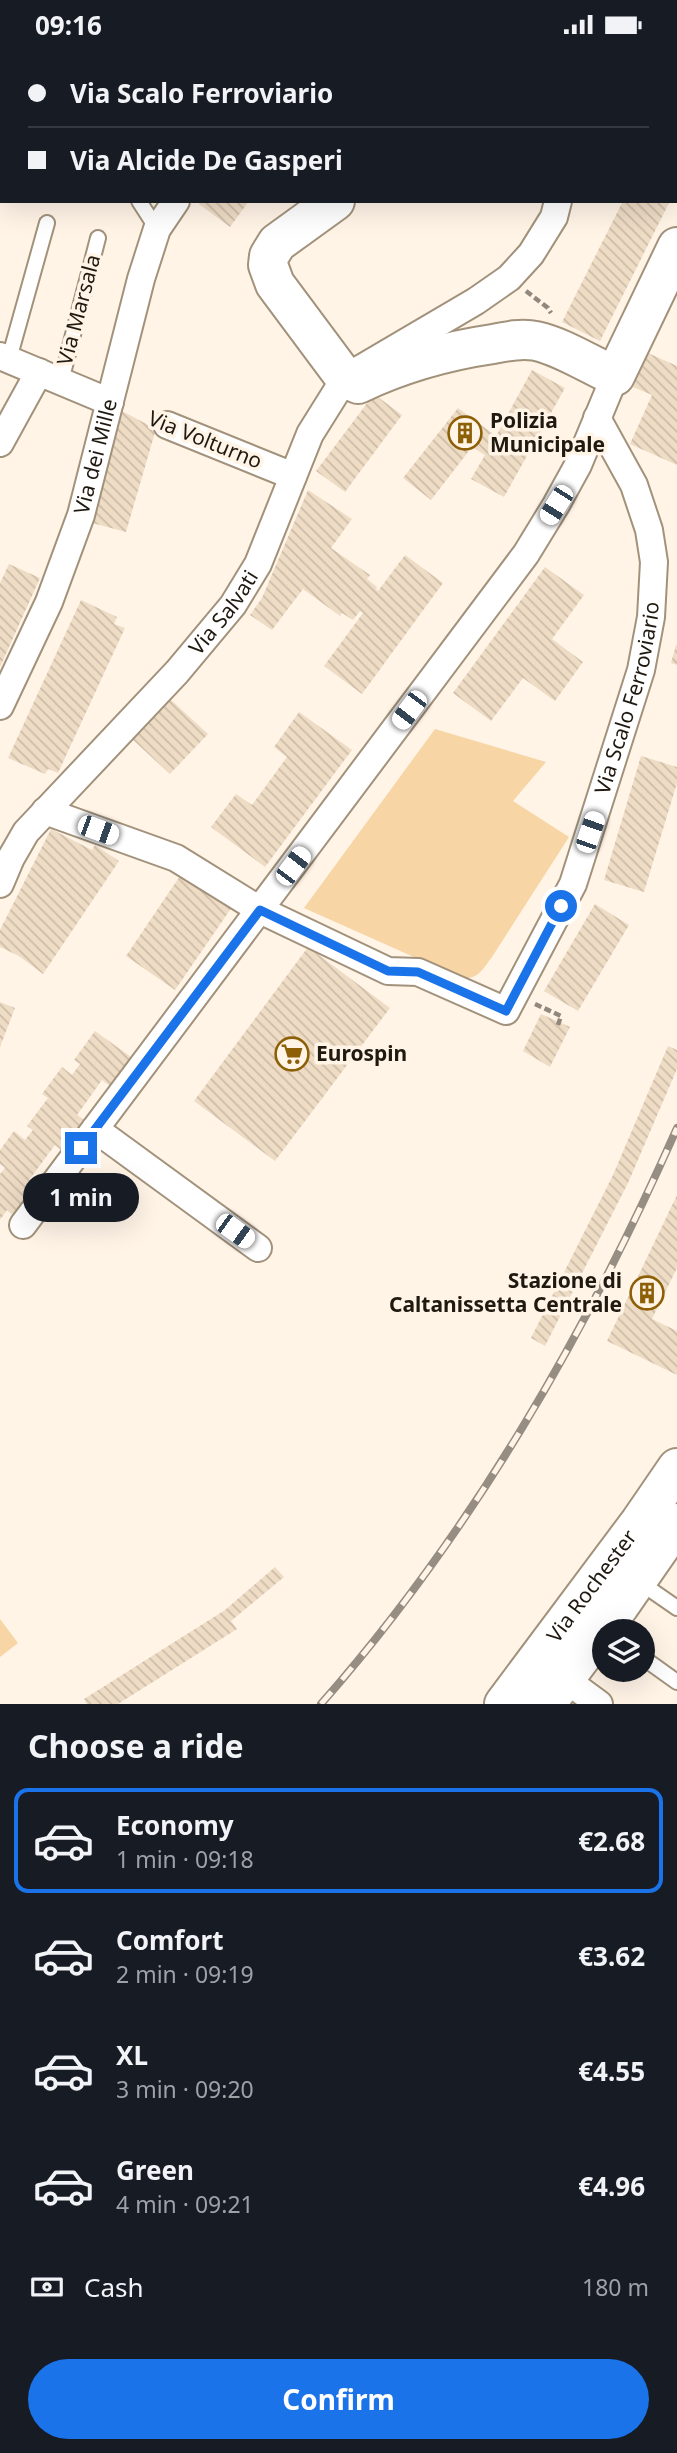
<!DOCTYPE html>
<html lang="en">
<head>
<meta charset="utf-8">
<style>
  :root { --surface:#171b24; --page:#20242c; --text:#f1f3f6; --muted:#9ea1a6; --line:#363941; --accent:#1a73e8 }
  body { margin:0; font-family:"Noto Sans",sans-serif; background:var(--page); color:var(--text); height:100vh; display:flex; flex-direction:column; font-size:26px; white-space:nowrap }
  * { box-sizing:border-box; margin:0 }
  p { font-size:23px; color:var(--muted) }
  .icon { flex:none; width:38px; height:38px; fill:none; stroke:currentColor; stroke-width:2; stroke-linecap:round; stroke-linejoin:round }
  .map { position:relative; height:1655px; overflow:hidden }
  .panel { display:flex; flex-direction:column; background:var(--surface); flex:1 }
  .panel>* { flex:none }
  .hud { position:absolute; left:0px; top:0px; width:677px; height:154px; box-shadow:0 7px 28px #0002; display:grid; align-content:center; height:154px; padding:0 28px; background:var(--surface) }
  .controls { position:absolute; left:592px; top:1570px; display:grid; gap:14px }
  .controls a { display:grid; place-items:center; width:63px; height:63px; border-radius:50%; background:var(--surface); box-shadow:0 7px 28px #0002; font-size:35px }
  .end { position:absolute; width:32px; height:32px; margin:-16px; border:9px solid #1a73e8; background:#fff; box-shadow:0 0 0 4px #fff }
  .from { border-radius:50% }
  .bubble { position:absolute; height:49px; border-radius:24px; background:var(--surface); box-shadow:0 7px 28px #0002; font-size:23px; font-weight:700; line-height:49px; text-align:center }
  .car { position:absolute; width:21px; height:42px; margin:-21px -10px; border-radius:9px; box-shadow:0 0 5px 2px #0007; background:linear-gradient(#fff 24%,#345 0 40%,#fff 0 76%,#345 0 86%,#fff 0) }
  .hud b { display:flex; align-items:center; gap:24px; height:66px; font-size:26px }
  .hud b+b { border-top:2px solid var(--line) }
  .hud i { width:18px; height:18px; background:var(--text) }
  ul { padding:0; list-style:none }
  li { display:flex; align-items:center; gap:21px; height:105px; margin:0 14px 10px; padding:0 14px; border:4px solid transparent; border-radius:14px }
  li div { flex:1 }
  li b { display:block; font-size:26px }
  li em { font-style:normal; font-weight:700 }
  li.active { border-color:var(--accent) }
  li>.icon { width:63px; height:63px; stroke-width:1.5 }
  h2 { padding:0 28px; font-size:32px; line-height:84px }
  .pay { display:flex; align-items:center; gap:18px; height:77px; padding:0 28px; font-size:26px }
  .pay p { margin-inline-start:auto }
  .button { display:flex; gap:14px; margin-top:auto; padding:14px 28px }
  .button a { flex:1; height:80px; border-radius:42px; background:var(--accent); color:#fff; font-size:28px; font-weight:700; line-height:80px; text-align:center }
  .status { display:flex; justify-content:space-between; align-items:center; height:49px; padding:0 35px; background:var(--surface); direction:ltr }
  .status svg { height:19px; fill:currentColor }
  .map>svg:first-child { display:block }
  .green { fill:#f7d5a5 }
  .building { fill:url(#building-back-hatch) }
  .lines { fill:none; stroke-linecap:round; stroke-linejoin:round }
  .lane-casing { stroke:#a2927b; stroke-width:18 }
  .street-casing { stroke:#a2927b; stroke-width:30 }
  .secondary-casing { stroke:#a2927b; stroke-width:42 }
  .path { stroke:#90887c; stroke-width:4.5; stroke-dasharray:7 3.5; stroke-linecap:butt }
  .lane { stroke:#fff; stroke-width:14 }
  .street { stroke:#fff; stroke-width:26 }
  .secondary { stroke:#fff; stroke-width:38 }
  .rail-casing { stroke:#978e83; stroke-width:8 }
  .rail { stroke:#fff4e6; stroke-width:5; stroke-dasharray:16; stroke-linecap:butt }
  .route { stroke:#1a73e8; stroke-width:9 }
  .labels { text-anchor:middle; stroke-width:7; stroke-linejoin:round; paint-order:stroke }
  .street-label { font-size:21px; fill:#1f1910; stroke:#fff4e6 }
  .poi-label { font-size:21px; font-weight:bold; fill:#1f1910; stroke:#fff4e6; text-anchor:start }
</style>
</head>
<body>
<div class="status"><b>09:16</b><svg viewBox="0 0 49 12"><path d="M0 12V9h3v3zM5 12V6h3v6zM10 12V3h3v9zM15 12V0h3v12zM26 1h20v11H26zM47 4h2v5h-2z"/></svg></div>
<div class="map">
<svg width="677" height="1655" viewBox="0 0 677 1655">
  <defs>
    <pattern id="building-back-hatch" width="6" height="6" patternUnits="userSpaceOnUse" patternTransform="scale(1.75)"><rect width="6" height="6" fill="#eedcc5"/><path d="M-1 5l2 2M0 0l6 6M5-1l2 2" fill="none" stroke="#ccbca8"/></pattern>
  </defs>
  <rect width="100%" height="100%" fill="#fff4e6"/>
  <path class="green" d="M435 680 546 713 513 752 569 788 492 908C483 920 478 931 461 929L304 859Z
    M0 1570 18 1594 0 1608Z"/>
  <path class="building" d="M200 152H249L230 178 199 155Z
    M623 152H670L600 292 562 273Z
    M648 304 677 317V416L630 395 652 346 633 338Z
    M532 321 565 339 504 448 471 430 485 406 472 398 431 451 403 429 458 359 496 387Z
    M374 345 402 366 345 443 316 422Z
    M120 361 156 380 126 483 92 474Z
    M308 441 352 470 331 499 370 526 367 530 377 538 376 540 378 542 405 506 443 534 362 645 324 617 363 564 360 562 353 571 342 564 340 567 303 540 272 581 250 566 262 549Z
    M9 515 40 529 0 618V534Z
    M545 518 584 546 552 590 583 613 555 652 523 629 491 672 453 644Z
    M81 551 117 568 114 575 125 579 58 724 48 720 45 725 8 709Z
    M676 596H677V616L671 614Z
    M170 650 208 685 170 725 132 690Z
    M299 663 352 701 265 818 211 778 236 745 252 756 287 708 274 698Z
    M641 707 677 718V734L644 843 604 831Z
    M51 780 92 801 95 796 119 812 43 925 19 907 0 898V881Z
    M182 824 232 858 175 941 126 907Z
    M595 855 629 876 578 962 544 942Z
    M308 898 390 959 275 1112 194 1052Z
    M0 953 15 959 0 998Z
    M541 965 570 978 550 1018 523 1002Z
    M95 982 131 1008 110 1037 102 1031 77 1066 85 1072 63 1103 55 1096 29 1131 35 1136 13 1166 7 1161 0 1171V1125L5 1119 0 1115V1101L14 1082 25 1091 33 1081 27 1077 48 1049 42 1045 62 1018 72 1026 80 1015 74 1011Z
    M668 997 677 1001V1020L628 1134 545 1297 531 1289 613 1126Z
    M677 1146V1219L652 1270 677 1282V1326L607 1292Z
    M275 1518 284 1528 231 1572 237 1580 118 1655H87L84 1650 225 1561Z"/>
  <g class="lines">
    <defs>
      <path id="lane" d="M0 34H2
        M139 152 157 180
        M9 310 47 174
        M61 332 98 189
        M638 1532 677 1559
        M642 1608 677 1633"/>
      <g id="street">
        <path d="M562 0V2"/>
        <path d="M365 2 368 0"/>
        <path d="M0 307 110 353"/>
        <path d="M167 376 293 427"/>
        <path d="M0 394 39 323"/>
        <path id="s1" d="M0 657 49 553 81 466 141 230 157 180 176 152"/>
        <path id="s2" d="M45 762 176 809 260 861 388 922 418 923 506 962 573 835 641 621 651 568 654 513 649 481 634 436 597 369"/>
        <path id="s3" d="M0 835 11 809 26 783 177 623 233 556 258 515 310 385 345 329 476 252 509 229 531 205 554 168 558 152"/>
        <path d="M95 1080 258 1199"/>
        <path d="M23 1176 526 505 556 456 578 416 615 327"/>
        <path d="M565 1630 599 1655"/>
      </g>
      <g id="secondary">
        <path d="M483 0V2"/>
        <path d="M335 152 277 194 269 207 268 216 275 235 345 329 358 335C402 314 445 302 493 295 507 292 522 289 536 292 563 298 590 316 615 327L677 198"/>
        <path id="s4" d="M504 1655 640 1473 677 1419"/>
        <path d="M546 1655 620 1556 677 1474"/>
      </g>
    </defs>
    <use href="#lane" class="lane-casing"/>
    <use href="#street" class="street-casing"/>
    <use href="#secondary" class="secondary-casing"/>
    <path class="path" d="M676 117 677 118
      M526 242 548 259 551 264
      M535 955 561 967 558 976"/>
    <use href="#lane" class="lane"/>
    <use href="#street" class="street"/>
    <use href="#secondary" class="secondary"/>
    <defs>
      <path id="rail" d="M321 1655C472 1483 585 1287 677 1079"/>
    </defs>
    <use href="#rail" class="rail-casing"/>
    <use href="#rail" class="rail"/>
  </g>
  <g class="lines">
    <path class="route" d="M81 1099 260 861 388 922 418 923 506 962 561 857"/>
  </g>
  <defs>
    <symbol id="building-ring" viewBox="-11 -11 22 22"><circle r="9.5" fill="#fff4e6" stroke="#8d6007" stroke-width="1.5"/><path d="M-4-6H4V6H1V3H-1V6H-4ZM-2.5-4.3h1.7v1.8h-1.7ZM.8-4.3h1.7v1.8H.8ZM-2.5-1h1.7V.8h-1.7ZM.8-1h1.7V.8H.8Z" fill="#8d6007"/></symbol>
    <symbol id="supermarket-ring" viewBox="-11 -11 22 22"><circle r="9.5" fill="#fff4e6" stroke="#8d6007" stroke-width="1.5"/><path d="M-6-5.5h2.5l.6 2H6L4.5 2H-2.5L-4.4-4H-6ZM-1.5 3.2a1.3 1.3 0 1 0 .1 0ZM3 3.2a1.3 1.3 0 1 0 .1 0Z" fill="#8d6007"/></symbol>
  </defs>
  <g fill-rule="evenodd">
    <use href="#building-ring" x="446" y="365" width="38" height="38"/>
    <use href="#supermarket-ring" x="273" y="986" width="38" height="38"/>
    <use href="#building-ring" x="628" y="1225" width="38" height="38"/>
  </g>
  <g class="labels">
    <g class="street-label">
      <text transform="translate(79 261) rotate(-75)" y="7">Via Marsala</text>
      <text transform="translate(205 391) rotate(22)" y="7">Via Volturno</text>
      <text dy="7" stroke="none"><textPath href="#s1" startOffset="268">Via dei Mille</textPath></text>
      <text dy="7" stroke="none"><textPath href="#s3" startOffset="354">Via Salvati</textPath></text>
      <text dy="7" stroke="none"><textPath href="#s2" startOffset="844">Via Scalo Ferroviario</textPath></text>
      <text dy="7" stroke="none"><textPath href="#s4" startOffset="147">Via Rochester</textPath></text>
    </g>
    <g class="poi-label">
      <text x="490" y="379">Polizia<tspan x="490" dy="24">Municipale</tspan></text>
      <text x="316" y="1012">Eurospin</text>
      <text x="622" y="1239" text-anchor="end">Stazione di<tspan x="622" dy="24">Caltanissetta Centrale</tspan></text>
    </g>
  </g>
</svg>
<div class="controls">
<a><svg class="icon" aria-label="layers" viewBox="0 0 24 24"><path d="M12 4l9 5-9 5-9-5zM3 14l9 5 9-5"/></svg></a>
</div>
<i class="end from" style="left:561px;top:857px"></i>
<i class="end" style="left:81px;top:1099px"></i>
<div class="bubble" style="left:23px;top:1124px;width:116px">1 min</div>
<i class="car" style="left:556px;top:456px;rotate:212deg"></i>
<i class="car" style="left:409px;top:661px;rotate:217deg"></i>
<i class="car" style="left:98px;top:781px;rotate:110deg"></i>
<i class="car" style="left:590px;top:783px;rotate:19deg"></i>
<i class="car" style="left:293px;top:817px;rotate:37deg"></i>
<i class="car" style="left:235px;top:1182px;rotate:126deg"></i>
<div class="hud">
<b><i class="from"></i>Via Scalo Ferroviario</b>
<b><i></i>Via Alcide De Gasperi</b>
</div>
</div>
<section class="panel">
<h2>Choose a ride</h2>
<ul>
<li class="active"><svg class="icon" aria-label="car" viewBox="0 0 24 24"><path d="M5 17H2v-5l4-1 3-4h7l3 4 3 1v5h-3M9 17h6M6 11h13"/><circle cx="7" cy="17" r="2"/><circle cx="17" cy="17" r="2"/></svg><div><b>Economy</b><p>1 min · 09:18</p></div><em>€2.68</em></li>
<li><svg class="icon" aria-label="car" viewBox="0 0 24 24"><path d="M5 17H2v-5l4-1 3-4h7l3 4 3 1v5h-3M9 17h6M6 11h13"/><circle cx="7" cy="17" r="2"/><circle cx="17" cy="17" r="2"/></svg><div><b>Comfort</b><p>2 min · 09:19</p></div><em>€3.62</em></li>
<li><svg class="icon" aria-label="car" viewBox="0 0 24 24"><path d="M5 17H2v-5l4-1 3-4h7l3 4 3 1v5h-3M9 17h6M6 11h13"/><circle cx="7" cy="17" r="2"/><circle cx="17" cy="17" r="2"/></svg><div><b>XL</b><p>3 min · 09:20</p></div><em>€4.55</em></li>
<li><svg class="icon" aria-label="car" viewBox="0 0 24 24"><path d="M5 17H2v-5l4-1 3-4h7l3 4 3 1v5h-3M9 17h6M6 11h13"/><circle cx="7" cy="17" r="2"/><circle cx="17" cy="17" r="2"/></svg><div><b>Green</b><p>4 min · 09:21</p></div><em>€4.96</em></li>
</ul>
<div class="pay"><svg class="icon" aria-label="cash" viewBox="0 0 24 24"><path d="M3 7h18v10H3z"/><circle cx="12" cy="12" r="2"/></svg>Cash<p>180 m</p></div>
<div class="button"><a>Confirm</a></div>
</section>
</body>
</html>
